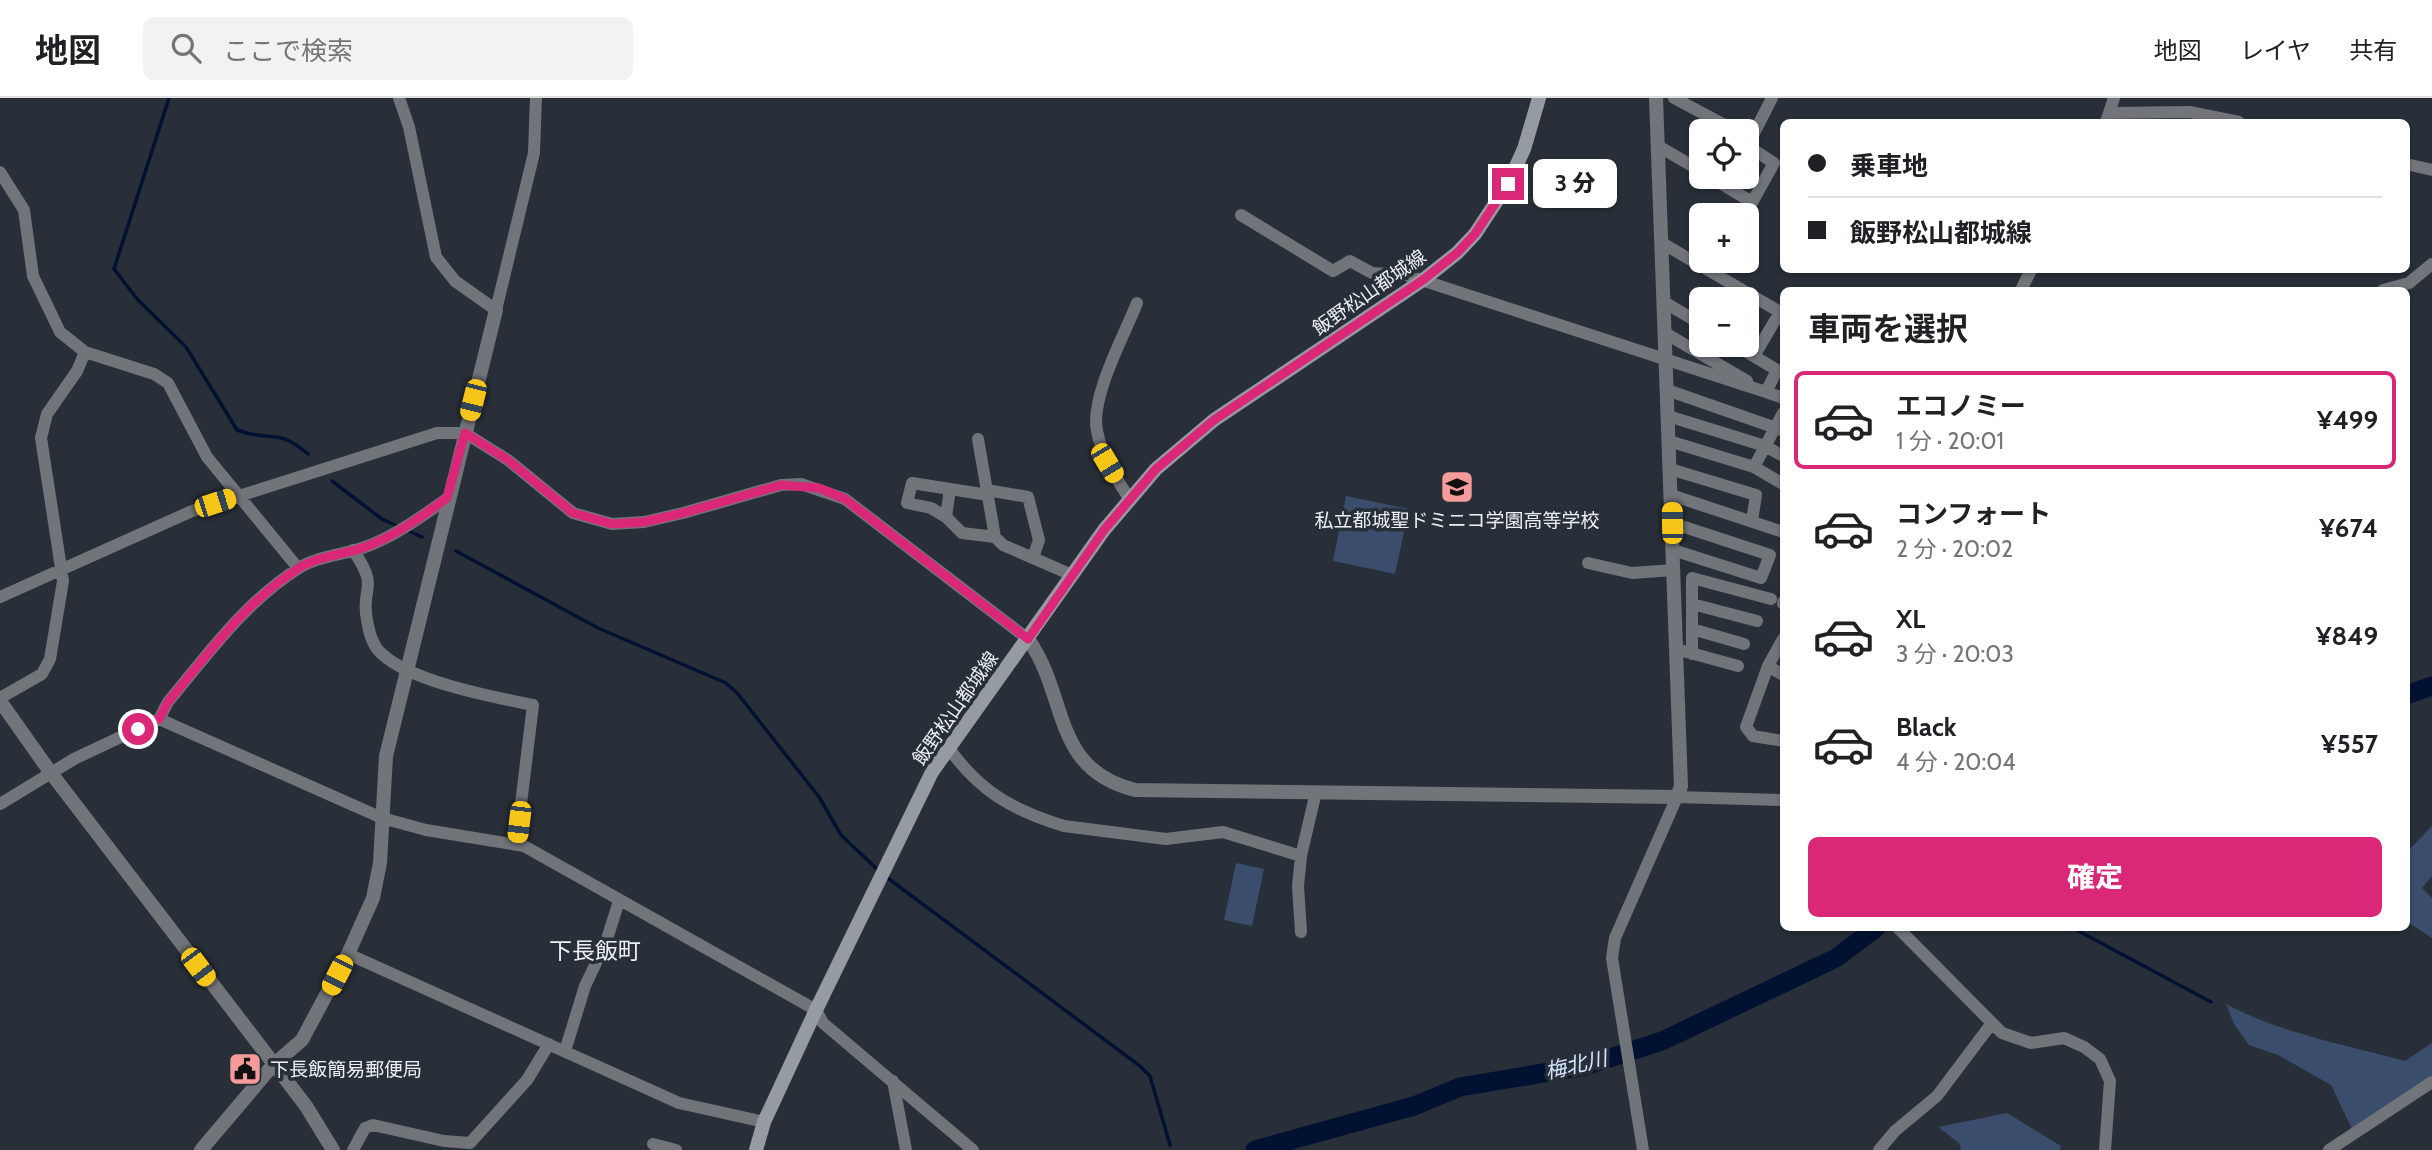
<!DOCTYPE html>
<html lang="ja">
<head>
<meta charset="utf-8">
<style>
  :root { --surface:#fff; --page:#f2f2f2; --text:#202124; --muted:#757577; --line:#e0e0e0; --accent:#db2777 }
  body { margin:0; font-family:Cabin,"Noto Sans JP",sans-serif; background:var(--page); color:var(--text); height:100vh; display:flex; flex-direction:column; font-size:26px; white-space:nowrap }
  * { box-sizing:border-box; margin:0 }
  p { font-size:23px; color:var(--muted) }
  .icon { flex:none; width:38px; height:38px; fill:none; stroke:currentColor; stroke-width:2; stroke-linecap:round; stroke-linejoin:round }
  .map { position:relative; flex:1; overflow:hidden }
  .panel { position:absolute; left:1780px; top:189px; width:630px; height:644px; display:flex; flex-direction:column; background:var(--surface); border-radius:10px; box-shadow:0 2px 5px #0004 }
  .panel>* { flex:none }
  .banner { position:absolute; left:1780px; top:21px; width:630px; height:154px; border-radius:10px; box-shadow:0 2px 5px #0004; display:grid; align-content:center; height:154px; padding:0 28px; background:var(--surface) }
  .controls { position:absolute; left:1689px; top:21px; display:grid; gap:14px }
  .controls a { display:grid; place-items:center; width:70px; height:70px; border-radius:10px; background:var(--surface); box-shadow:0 2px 5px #0004; font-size:35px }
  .end { position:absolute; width:32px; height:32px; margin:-16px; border:9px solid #db2777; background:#fff; box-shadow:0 0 0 4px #fff }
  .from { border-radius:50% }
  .bubble { position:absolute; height:49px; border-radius:10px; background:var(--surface); box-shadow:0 2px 5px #0004; font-size:23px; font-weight:800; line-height:49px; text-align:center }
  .car { position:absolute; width:21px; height:42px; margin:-21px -10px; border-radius:9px; box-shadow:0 0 5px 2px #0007; background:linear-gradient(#f5c518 24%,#345 0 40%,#f5c518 0 76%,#345 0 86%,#f5c518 0) }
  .banner b { display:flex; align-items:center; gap:24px; height:66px; font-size:26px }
  .banner b+b { border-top:2px solid var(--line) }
  .banner i { width:18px; height:18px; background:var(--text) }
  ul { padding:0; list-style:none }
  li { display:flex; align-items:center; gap:21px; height:98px; margin:0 14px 10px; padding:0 14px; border:4px solid transparent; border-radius:10px }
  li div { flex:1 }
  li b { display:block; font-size:26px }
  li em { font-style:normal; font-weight:800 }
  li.current { border-color:var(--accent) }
  li>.icon { width:63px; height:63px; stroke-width:1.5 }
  h2 { padding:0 28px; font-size:32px; line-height:84px }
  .cta { display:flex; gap:14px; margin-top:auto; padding:14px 28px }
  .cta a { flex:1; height:80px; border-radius:10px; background:var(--accent); color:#fff; font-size:28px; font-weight:800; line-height:80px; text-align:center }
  header { display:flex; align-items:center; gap:42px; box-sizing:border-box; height:98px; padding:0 35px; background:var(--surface); border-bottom:2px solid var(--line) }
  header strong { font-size:33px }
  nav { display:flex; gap:38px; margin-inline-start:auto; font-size:24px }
  .search { width:490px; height:63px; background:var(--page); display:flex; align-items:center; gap:18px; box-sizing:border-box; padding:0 24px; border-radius:10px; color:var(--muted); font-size:26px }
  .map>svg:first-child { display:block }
  .green { fill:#3a4d6c }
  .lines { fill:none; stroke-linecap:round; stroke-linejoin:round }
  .stream { stroke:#011132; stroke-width:3.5 }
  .river { stroke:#011132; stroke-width:19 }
  .minor { stroke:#717479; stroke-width:12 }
  .tertiary { stroke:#717479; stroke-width:14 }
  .secondary { stroke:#969ba2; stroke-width:14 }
  .route { stroke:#db2777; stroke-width:9 }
  .labels { text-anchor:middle; stroke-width:7; stroke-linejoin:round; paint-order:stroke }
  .street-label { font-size:19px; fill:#ecf0f6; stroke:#292f38 }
  .poi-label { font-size:19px; fill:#ecf0f6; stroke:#292f38 }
  .water-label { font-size:21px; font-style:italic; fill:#d4e5ff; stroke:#292f38 }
  .quarter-label { font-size:23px; fill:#ecf0f6; stroke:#292f38 }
</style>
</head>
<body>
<header>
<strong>地図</strong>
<div class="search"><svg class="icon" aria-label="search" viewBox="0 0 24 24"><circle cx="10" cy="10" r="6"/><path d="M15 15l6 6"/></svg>ここで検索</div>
<nav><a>地図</a><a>レイヤ</a><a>共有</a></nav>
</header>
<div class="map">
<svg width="2432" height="1052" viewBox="0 0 2432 1052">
  <rect width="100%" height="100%" fill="#292f38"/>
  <path class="green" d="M1346 398 1409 411 1395 476 1333 463Z
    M2432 728V778L2422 790 2432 800V840L2406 823V755Z
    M1236 765 1264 771 1252 828 1224 822Z
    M2226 906C2280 935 2345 947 2405 963L2432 945V978L2352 1031 2331 987 2278 957 2249 947 2234 926Z
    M2007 1015 2061 1048 2060 1052H1961L1959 1045 1938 1029Z"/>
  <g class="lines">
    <path class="stream" d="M169 0 114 171 138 202 186 249 237 332C270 345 275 328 308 356
      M332 383 382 421 399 429
      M406 432 422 439
      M456 453 598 530 726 585 738 596 819 699 841 737 879 773
      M885 778 1140 968 1150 978 1170 1047
      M2073 830 2211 904"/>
    <path class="river" d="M2406 597 2432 588
      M1255 1052 1414 1008 1460 989 1585 968 1662 943 1836 860 1876 830"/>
    <path class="minor" d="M399 0 409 29 436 159 455 183 496 212 534 55 536 0
      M1674 0 1736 33
      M2110 15 2190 14 2239 24
      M2106 24 2114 0
      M1751 41 1772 0
      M1658 48 1701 73
      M2406 66 2432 72
      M0 74 24 112 33 178 60 234 85 254 154 276 168 285 207 359 298 470
      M1710 79 1752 104
      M1241 117 1333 173 1350 163 1372 175 1406 177 1766 294
      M1745 117 1774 65 1746 47
      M1662 145 1780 214 1754 258
      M2021 192 2031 172
      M2383 192 2409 185 2432 166
      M1664 204 1701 226
      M1665 235 1747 283
      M1735 247 1777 272 1766 294 1783 300
      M1667 292 1782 332
      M1668 318 1765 348 1783 358
      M978 341 995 439
      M1669 343 1754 369 1783 315
      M1754 369 1783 386
      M1670 371 1756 397 1752 423
      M950 391 988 397
      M987 392 1028 399 1039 442 1033 460
      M1671 397 1783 434
      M1130 402C1116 380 1102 359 1097 333 1090 299 1124 238 1137 205
      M946 419 931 410 907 405 912 385 950 391 946 419 962 435 995 439 1003 447 1072 477
      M1672 425 1770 457 1761 480 1673 452
      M353 452C381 493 360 487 367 522 369 534 372 548 382 556 412 584 493 599 533 607L516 747
      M1588 465 1632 475 1674 472
      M0 499 192 413 437 335H465L508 362 573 415 612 426 644 424 683 415 781 387 801 386 845 401 1028 541
      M1783 504V506
      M1692 506 1757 523
      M1692 531 1744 546
      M1783 541 1768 568 1746 629 1753 638 1783 643
      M1676 551 1738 568
      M1692 556V480L1771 501
      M1768 568 1783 577
      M0 600 42 576 50 561 63 483 41 340 47 316 77 273 85 254
      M159 621 382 720 426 732 524 748 816 912 823 925 973 1052
      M948 649C979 693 1012 712 1064 728L1166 741 1223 734 1301 758 1316 694
      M0 706 74 661 159 621 168 604C208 556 245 504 299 470 318 458 343 457 365 449 395 438 421 419 448 400
      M1301 758 1298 788 1301 834
      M1898 830 2002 935 2031 945 2064 940 2084 949 2100 961 2110 983 2105 1052
      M348 856 679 1005 764 1024
      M565 953 585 888 606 844 619 803
      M893 983 906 1052
      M653 1046 676 1052
      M353 1052 365 1030 373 1027 444 1043 470 1045 527 982 549 946
      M1643 1052 1612 860 1615 840 1677 699 1783 702
      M1879 1052 1895 1033 1937 998 1992 925
      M2329 1052 2432 984"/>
    <path class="tertiary" d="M1028 541C1069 599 1051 671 1135 692L1677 699 1681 688 1656 0
      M0 603 51 675 306 1008 333 1052
      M201 1052 273 967 302 942 348 856 373 800 380 765 386 658 496 212"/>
    <path class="secondary" d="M756 1052 764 1024 816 912 932 674 1104 432 1156 371 1214 322 1423 182 1457 155 1475 136 1508 86 1524 51 1539 0"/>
  </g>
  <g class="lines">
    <path class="route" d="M138 631 159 621 168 604C208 556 245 504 299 470 318 458 343 457 365 449 395 438 421 419 447 400L465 335 508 362 573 415 612 426 644 424 683 415 781 387 819 390 845 401 1028 541 1104 432 1156 371 1214 322 1423 182 1457 155 1475 136 1508 86"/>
  </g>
  <defs>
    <symbol id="school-square" viewBox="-11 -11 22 22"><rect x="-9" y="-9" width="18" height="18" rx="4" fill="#f59b9a" stroke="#292f38"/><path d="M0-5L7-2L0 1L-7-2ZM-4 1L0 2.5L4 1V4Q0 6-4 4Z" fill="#111"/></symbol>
    <symbol id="civic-square" viewBox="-11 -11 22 22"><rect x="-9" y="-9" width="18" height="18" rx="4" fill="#f59b9a" stroke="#292f38"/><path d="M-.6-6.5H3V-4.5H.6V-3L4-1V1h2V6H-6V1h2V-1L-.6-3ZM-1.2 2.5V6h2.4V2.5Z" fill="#111"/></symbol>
  </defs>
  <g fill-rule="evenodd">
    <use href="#school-square" x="1438" y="370" width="38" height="38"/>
    <use href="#civic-square" x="226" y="952" width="38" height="38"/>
  </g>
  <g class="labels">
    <g class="street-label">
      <text transform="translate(1369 194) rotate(-35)" y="7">飯野松山都城線</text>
      <text transform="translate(955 610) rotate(-55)" y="7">飯野松山都城線</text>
    </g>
    <g class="poi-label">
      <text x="1457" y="429">私立都城聖ドミニコ学園高等学校</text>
      <text x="270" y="978" text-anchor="start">下長飯簡易郵便局</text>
    </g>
    <g class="water-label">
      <text transform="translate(1576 967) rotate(-13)" y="7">梅北川</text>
    </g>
    <g class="quarter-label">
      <text x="595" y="861">下長飯町</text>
    </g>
  </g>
</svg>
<div class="controls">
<a><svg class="icon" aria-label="locate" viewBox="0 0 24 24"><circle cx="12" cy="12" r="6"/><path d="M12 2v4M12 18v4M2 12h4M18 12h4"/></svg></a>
<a>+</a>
<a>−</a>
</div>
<i class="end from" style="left:138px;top:631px"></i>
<i class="end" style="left:1508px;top:86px"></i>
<div class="bubble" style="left:1533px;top:61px;width:84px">3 分</div>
<i class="car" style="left:473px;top:302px;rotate:194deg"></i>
<i class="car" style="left:1107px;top:365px;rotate:149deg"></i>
<i class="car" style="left:215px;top:405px;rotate:72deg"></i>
<i class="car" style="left:1672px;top:425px;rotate:359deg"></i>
<i class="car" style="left:519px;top:724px;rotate:187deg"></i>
<i class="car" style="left:198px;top:869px;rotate:143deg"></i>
<i class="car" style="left:337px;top:877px;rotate:207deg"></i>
<div class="banner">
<b><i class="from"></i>乗車地</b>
<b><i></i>飯野松山都城線</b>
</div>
<section class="panel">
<h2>車両を選択</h2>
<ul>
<li class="current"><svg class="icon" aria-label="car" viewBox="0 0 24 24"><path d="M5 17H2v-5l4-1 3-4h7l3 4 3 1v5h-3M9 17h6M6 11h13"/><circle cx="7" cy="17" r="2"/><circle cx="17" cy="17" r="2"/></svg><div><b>エコノミー</b><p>1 分 · 20:01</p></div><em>¥499</em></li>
<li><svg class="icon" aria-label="car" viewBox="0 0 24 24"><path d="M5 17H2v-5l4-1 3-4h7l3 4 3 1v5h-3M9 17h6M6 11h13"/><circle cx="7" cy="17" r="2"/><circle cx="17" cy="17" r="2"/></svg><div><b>コンフォート</b><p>2 分 · 20:02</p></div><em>¥674</em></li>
<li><svg class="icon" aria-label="car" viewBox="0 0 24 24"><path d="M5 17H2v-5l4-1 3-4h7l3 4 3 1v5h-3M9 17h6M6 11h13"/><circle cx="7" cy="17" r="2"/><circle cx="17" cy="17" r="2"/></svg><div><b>XL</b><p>3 分 · 20:03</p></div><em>¥849</em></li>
<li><svg class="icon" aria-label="car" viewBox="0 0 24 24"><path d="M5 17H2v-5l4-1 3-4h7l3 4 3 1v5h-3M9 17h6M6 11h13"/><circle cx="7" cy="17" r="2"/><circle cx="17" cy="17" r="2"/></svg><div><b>Black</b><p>4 分 · 20:04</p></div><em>¥557</em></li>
</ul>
<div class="cta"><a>確定</a></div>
</section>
</div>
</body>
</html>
